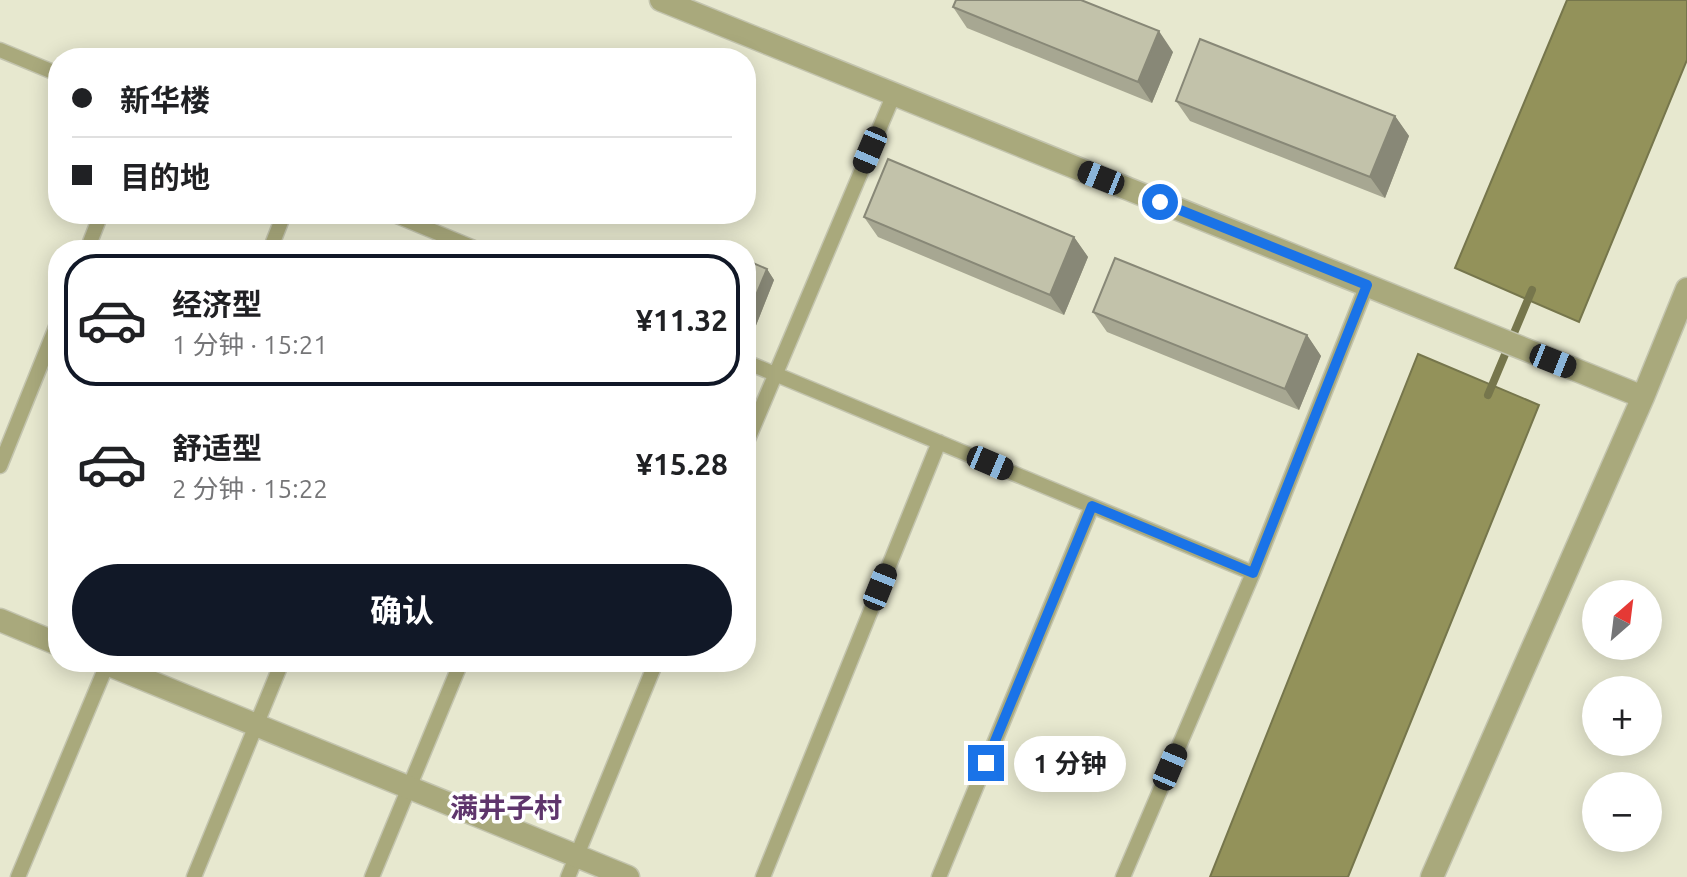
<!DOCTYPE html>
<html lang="zh">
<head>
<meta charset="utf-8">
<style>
  :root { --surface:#fff; --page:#f6f6f6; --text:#202124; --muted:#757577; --line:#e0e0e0; --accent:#111827 }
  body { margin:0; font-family:Ubuntu,"Noto Sans SC",sans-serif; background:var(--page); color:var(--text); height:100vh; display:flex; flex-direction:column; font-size:30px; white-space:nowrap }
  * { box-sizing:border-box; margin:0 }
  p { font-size:26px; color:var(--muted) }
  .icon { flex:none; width:44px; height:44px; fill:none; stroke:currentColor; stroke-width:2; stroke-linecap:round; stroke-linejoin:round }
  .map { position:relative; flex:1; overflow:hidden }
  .drawer { position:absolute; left:48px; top:240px; width:708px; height:432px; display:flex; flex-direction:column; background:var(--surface); border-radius:32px; box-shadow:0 4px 20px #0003 }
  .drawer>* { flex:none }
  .hud { position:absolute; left:48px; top:48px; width:708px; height:176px; border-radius:32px; box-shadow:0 4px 20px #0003; display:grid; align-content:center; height:176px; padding:0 24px; background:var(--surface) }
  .needle { width:52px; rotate:28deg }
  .controls { position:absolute; left:1582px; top:580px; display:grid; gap:16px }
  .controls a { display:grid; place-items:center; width:80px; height:80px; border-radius:50%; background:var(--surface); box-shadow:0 4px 20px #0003; font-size:40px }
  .end { position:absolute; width:36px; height:36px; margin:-18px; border:10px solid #1a73e8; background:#fff; box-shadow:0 0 0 4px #fff }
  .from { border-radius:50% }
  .bubble { position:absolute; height:56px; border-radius:28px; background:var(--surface); box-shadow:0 4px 20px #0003; font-size:26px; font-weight:700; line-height:56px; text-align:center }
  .car { position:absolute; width:24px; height:48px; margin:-24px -12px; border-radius:10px; box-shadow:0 0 6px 2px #0007; background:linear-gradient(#222 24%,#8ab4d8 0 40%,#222 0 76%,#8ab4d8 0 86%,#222 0) }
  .hud b { display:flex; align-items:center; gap:28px; height:76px; font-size:30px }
  .hud b+b { border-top:2px solid var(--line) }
  .hud i { width:20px; height:20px; background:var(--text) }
  ul { padding:14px 0 0; list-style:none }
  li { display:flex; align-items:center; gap:24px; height:132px; margin:0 16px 12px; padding:0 8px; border:4px solid transparent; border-radius:32px }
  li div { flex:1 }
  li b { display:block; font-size:30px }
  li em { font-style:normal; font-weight:700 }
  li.current { border-color:var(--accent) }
  li>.icon { width:72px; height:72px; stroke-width:1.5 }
  .action { display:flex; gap:16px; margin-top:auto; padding:16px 24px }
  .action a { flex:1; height:92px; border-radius:48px; background:var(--accent); color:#fff; font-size:32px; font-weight:700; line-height:92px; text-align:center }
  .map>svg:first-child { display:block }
  .water { fill:#93925a; stroke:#76764c; stroke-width:2 }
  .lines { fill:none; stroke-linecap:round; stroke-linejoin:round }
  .stream { stroke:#76764c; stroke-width:8 }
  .service-casing { stroke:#c3c4ae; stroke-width:17 }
  .minor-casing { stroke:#c3c4ae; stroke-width:25 }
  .service { stroke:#a9a97c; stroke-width:14 }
  .minor { stroke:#a9a97c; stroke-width:22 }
  .wall { fill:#a7a792 }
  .shaded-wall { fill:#887 }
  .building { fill:#c2c2aa; stroke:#887; stroke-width:2 }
  .route { stroke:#1a73e8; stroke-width:10 }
  .labels { text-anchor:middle; stroke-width:7; stroke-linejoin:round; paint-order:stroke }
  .quarter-label { font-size:28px; font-weight:bold; fill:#5f356c; stroke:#fff }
</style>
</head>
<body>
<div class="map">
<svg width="1687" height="877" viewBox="0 0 1687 877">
  <rect width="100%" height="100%" fill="#e7e8cf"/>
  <path class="water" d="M1567 0H1687V60L1579 322 1455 268Z
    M1418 354 1539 405 1348 877H1210Z"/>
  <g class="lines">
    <path class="stream" d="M1488 395 1532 290"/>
    <defs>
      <path id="service" d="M0 50 58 74
        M392 214 479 250
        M87 250 101 214
        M270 250 284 214
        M746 362 1253 573 1367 285
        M746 444 894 94
        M0 466 58 322
        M18 877 108 662
        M194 877 282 662
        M372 877 461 662
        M568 877 656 662
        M763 877 939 442
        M939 877 1092 506
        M1123 877 1253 573"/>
      <path id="minor" d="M661 0 1643 397 1432 877
        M1643 397 1687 289
        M0 620 58 644
        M102 662 628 877"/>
    </defs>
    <use href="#service" class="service-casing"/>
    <use href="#minor" class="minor-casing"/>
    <use href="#service" class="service"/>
    <use href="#minor" class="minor"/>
  </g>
  <path class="wall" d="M953 7 1173 52 1152 103 967 28Z
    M1176 101 1395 116 1409 136 1385 198 1190 121Z
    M864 217 1074 237 1088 257 1064 315 878 237Z
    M746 260 767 269 774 280 755 328 746 324Z
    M1093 312 1307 335 1321 356 1299 410 1107 332Z"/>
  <path class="shaded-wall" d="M1159 31 1173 52 1152 103 1138 82Z
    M1395 116 1409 136 1385 198 1370 177Z
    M1074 237 1088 257 1064 315 1050 295Z
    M767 269 774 280 755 328 747 317Z
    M1307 335 1321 356 1299 410 1285 389Z"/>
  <path class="building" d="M956 0H1081L1159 31 1138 82 953 7Z
    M1200 39 1395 116 1370 177 1176 101Z
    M888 159 1074 237 1050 295 864 217Z
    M1115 258 1307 335 1285 389 1093 312Z
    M746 260 767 269 747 317 746 316Z"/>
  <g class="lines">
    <path class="route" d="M986 763 1092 506 1253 573 1367 285 1160 202"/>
  </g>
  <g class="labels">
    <g class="quarter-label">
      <text x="506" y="818">满井子村</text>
    </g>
  </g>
</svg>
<div class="controls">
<a><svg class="needle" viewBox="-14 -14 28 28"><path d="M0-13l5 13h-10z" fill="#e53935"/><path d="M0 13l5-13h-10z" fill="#757577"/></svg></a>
<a>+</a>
<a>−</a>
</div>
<i class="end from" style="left:1160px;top:202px"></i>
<i class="end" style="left:986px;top:763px"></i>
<div class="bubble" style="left:1014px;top:736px;width:112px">1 分钟</div>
<i class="car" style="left:870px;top:150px;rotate:203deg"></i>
<i class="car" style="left:1101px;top:178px;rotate:292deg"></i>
<i class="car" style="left:1553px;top:361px;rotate:112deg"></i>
<i class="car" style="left:990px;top:463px;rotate:113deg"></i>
<i class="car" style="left:880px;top:587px;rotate:22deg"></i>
<i class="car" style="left:1170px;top:767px;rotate:23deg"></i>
<div class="hud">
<b><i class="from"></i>新华楼</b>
<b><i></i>目的地</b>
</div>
<section class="drawer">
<ul>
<li class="current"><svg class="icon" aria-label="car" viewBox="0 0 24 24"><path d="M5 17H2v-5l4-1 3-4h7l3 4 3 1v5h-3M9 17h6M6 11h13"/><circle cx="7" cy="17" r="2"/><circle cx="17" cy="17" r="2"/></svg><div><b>经济型</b><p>1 分钟 · 15:21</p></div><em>¥11.32</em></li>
<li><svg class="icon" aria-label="car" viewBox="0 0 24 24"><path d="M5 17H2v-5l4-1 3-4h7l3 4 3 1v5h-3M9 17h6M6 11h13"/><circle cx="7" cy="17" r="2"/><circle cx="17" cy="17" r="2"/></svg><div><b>舒适型</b><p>2 分钟 · 15:22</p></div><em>¥15.28</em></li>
</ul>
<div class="action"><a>确认</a></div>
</section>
</div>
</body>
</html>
